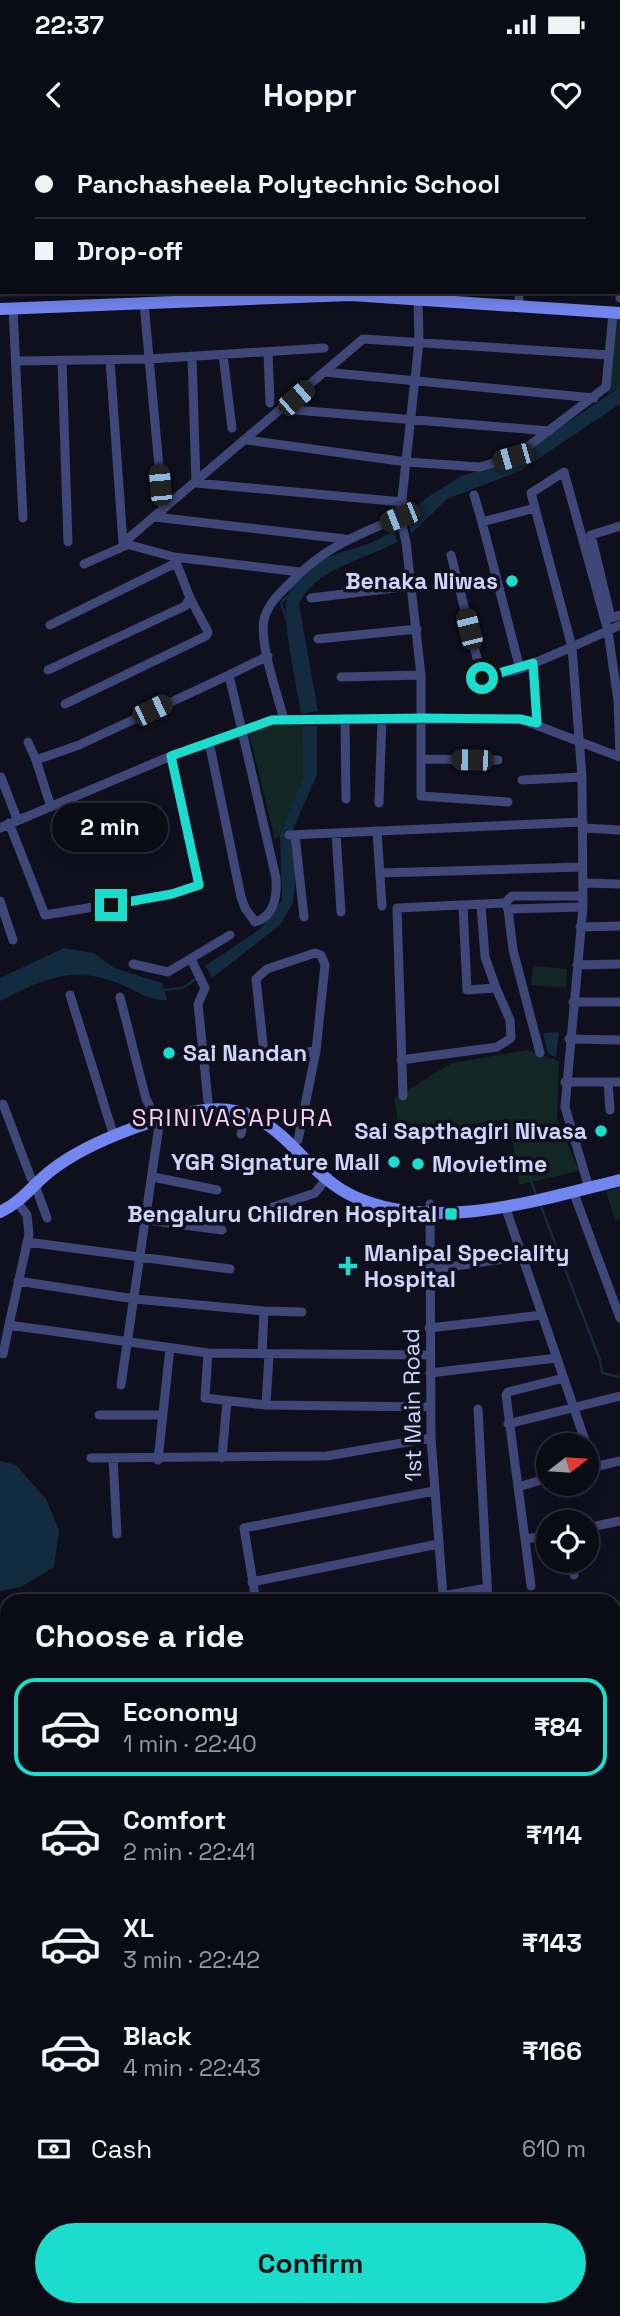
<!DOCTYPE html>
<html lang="en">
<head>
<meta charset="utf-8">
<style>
  :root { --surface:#0b0b16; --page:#14141f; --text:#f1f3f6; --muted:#9a9ba1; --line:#2b2b35; --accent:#1addce }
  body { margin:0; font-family:"Space Grotesk",sans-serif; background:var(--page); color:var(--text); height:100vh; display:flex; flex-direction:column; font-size:26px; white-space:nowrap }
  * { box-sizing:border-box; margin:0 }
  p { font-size:23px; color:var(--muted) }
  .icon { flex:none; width:38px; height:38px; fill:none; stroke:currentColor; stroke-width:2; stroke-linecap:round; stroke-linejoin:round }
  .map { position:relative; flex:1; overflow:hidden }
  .details { position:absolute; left:0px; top:1454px; width:621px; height:723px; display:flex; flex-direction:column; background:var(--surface); border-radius:21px 21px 0 0; box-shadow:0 4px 18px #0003,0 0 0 2px var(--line) }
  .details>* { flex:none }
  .banner { position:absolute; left:0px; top:0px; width:621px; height:154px; box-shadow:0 4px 18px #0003,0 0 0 2px var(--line); display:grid; align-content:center; height:154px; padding:0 35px; background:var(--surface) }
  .needle { width:46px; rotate:73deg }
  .controls { position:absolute; left:536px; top:1293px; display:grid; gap:14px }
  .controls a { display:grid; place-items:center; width:63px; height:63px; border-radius:50%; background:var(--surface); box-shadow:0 4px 18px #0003,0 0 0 2px var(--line); font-size:35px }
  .end { position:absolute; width:32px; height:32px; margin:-16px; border:9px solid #1addce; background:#111; box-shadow:0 0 0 4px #111 }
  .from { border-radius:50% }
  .bubble { position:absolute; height:49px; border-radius:24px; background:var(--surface); box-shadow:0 4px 18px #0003,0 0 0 2px var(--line); font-size:23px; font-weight:700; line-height:49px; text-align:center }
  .car { position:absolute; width:21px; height:42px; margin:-21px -10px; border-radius:9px; box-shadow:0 0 5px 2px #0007; background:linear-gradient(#222 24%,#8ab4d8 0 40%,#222 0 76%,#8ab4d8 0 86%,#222 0) }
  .banner b { display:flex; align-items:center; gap:24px; height:66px; font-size:26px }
  .banner b+b { border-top:2px solid var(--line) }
  .banner i { width:18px; height:18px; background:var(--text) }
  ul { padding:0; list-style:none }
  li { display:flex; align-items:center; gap:21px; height:98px; margin:0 14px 10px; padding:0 21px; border:4px solid transparent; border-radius:21px }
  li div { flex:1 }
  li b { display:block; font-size:26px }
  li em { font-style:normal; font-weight:700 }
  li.active { border-color:var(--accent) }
  li>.icon { width:63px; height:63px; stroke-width:1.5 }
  h2 { padding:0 35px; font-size:32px; line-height:84px }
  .pay { display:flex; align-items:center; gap:18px; height:77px; padding:0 35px; font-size:26px }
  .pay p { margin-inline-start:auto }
  .action { display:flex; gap:14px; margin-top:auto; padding:14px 35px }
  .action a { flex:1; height:80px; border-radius:42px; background:var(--accent); color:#111; font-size:28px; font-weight:700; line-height:80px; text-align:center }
  .status { display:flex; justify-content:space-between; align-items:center; height:49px; padding:0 35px; background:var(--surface); direction:ltr }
  .status svg { height:19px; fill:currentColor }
  header { display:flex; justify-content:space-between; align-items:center; height:91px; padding:0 35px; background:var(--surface); font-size:32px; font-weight:700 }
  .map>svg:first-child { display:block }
  .green { fill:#122723 }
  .water { fill:#122b3e }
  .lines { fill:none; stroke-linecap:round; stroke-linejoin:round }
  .stream { stroke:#122b3e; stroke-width:2.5 }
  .street { stroke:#3f4778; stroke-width:9 }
  .secondary { stroke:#7386ef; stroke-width:12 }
  .route { stroke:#1addce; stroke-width:9 }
  .poi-dot { fill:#1addce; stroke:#0f0f1e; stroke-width:2.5 }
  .labels { text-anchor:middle; stroke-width:7; stroke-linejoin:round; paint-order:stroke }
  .poi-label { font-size:23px; font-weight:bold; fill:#d1d4fa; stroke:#0f0f1e; text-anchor:end }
  .street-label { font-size:23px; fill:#d1d4fa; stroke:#0f0f1e }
  .neighbourhood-label { font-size:24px; letter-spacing:2px; fill:#fad3f2; stroke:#0f0f1e }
</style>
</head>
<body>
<div class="status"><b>22:37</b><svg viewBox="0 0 49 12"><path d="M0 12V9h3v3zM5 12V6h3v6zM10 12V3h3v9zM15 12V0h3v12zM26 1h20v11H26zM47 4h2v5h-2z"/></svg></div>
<header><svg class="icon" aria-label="back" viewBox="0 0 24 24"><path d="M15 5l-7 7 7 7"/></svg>Hoppr<svg class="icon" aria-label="heart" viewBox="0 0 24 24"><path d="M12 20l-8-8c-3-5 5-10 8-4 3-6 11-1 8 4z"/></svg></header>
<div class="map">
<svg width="620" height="2176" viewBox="0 0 620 2176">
  <rect width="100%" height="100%" fill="#0f0f1e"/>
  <path class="green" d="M0 0H411V2H2V152H206L0 157Z
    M614 176 620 177V247L608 254Z
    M273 583 302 586 303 637 280 695 275 699 248 590Z
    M533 826 567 829 566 848 531 845Z
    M527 910 559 921 557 978 579 1031 519 1045 509 979 400 994 394 958 452 923Z
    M620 1047V1079L615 1080 606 1051Z"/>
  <path class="water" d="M620 247V264L520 331 447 359 411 394 407 377 422 361 461 336 511 321Z
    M394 389 397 402C367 419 313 429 299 464L318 571 301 574C297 546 284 491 286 466 287 446 302 429 320 421 346 408 369 409 394 389Z
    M302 586H317V635L293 689 291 702 296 733 293 763 280 785 212 838 205 826 260 789 282 760 280 695 303 637Z
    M64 808 94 813 114 828 162 843 167 860C149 861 137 851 120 844 72 824 44 839 0 861V838Z
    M559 892 556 917 548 914 543 893Z
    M0 1321 16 1325 46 1359 59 1390 54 1427 21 1447 0 1451Z"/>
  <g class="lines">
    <path class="stream" d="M289 486 281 463 289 455
      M162 850 183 848 197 838
      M527 1030 537 1057
      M540 1064 600 1220 602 1233 620 1237"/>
    <path class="street" d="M562 0 604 2
      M617 0V2
      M620 130V158
      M144 163 163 370
      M519 166V152
      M13 168 23 378
      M268 212 270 263
      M223 215 232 288
      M192 216 196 343 403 362
      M110 220 123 403
      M17 221 149 219 324 208
      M62 221 68 402
      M324 232 594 258
      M283 269 549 291
      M247 300 407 322 480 327 514 317 606 247 613 173
      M474 355 482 382
      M155 377 345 399
      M400 377 406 402 421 535
      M620 386 591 395 611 478 620 475
      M451 415 482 538 520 529 572 507 531 353 564 332 608 491 618 561 620 617
      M174 417 123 403 363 199 609 215
      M84 424 127 405
      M311 458 411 446
      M50 485 174 424
      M318 499 417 489
      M533 523 537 583
      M520 529 482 382 535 368
      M48 530 185 466 190 458 174 417 300 432
      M229 535 268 516
      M341 537 421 535V656L508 662
      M65 564 206 496 208 492 190 458
      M345 579 346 659
      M284 580C278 555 257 499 265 476 269 464 279 454 287 446 321 409 354 396 400 377L419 202 418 159
      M28 602 36 620
      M421 619 498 620
      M1 637 17 679
      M522 640 582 637
      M379 663 382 579
      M50 664 36 620 79 605 229 535 276 738C277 756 275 776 255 782L245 768 241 757 209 602
      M9 683 45 775 172 754 199 745 171 616
      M0 688 171 616 272 580 520 579 620 617
      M583 688 620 690
      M377 691 382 766
      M336 693 341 772
      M289 695 583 682
      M295 695 304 777
      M381 733 582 727
      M583 743 620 744
      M0 761 13 800
      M506 765 508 769 583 767
      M463 766 467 850 496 848 485 817 481 765
      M508 769 513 810 540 913
      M580 787 620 786
      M191 819 205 848 198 864 208 961
      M133 824 168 832 230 795
      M577 825 620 824
      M70 855 112 990
      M120 857 146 959 154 974
      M573 862H620
      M569 899 620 900
      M401 920 497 907 511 898 510 880 496 848
      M565 942H620
      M608 942 610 970
      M403 956 397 768 505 763 512 756H583
      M3 964 31 1038
      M241 994 246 972
      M298 1000 316 911 325 825 321 815 315 813 267 829 256 839 264 913 271 916 316 911
      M153 1037 217 1050
      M35 1045 47 1078
      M589 1048 565 967 583 767 582 637 572 507 620 485
      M573 1051 620 1178
      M17 1062 27 1075 29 1094 9 1185 208 1213 429 1215
      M430 1064 431 1298 443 1456
      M505 1066 594 1327
      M273 1067 315 1053 328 1037
      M147 1080 222 1090
      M27 1102 230 1129
      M429 1130 523 1116
      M18 1141 135 1159 264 1171 262 1214
      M264 1171 302 1172
      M429 1188 542 1175
      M208 1213 205 1258 266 1265 431 1267
      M3 1214 9 1185
      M430 1233 557 1218
      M121 1245 161 972
      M266 1265 269 1215
      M478 1269 488 1461
      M99 1275H163
      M508 1284 620 1256
      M91 1318 327 1316 431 1298
      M113 1318 117 1394
      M222 1318 227 1261
      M158 1320 170 1208
      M586 1329 620 1321
      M548 1338 518 1347 525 1399 548 1396
      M518 1347 506 1255 508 1252 564 1238
      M586 1388 620 1381
      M525 1399 531 1446
      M571 1421 574 1435
      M252 1442 438 1404
      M256 1461 244 1388 434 1351
      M415 1461 487 1448
      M614 1471 620 1470
      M614 1504 620 1502
      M614 1564 620 1562
      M614 1612 620 1610
      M614 1674 620 1672
      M614 1737 620 1759
      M614 1781 620 1779
      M0 1813 7 1865
      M614 1826 620 1824
      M614 1911 620 1928
      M614 1961 620 1960
      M0 1965 7 1962
      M0 1981 7 2008
      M0 2054 7 2052
      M614 2091 620 2107
      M0 2112 7 2110
      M54 2170 56 2176
      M199 2170 201 2176
      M401 2170 403 2176
      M584 2170 586 2176
      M265 2176 263 2171 268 2170
      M350 2176 351 2170
      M444 2176 464 2170"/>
    <path class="secondary" d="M0 169 351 155 620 173
      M0 1072C22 1062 34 1043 53 1029 90 1001 160 975 205 970 280 961 297 1031 355 1057 435 1093 539 1060 620 1040
      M614 2023 620 2021
      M121 2176 143 2170"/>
  </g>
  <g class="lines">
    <path class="route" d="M111 765 172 754 199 745 171 616 272 580 422 578 520 579 537 583 533 523 482 538"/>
  </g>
  <g class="poi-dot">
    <circle cx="512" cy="441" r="7"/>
    <circle cx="169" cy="913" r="7"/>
    <circle cx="601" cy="991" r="7"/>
    <circle cx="394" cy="1022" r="7"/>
    <circle cx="418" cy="1024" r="7"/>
    <rect x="444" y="1067" width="14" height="14" rx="3.5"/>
    <path d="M344.5 1115.5h7v7h7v7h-7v7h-7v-7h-7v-7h7z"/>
  </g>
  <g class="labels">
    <g class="poi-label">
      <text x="498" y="449">Benaka Niwas</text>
      <text x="183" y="921" text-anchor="start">Sai Nandan</text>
      <text x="587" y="999">Sai Sapthagiri Nivasa</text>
      <text x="380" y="1030">YGR Signature Mall</text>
      <text x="432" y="1032" text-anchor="start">Movietime</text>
      <text x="437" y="1082">Bengaluru Children Hospital</text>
      <text x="364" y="1121" text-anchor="start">Manipal Speciality<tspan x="364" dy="26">Hospital</tspan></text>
    </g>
    <g class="street-label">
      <text transform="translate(412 1265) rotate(-91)" y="8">1st Main Road</text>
    </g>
    <g class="neighbourhood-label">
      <text x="233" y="986">SRINIVASAPURA</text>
    </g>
  </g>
</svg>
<div class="controls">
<a><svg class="needle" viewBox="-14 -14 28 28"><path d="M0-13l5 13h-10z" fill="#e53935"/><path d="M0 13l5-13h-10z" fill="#9a9ba1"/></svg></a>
<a><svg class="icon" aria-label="locate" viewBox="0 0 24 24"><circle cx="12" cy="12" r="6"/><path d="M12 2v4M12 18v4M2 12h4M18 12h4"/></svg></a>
</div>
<i class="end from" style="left:482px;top:538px"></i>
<i class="end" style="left:111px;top:765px"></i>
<div class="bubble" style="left:52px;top:663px;width:116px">2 min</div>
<i class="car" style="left:296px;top:258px;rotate:49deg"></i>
<i class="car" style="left:513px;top:317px;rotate:254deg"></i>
<i class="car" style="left:160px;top:345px;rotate:355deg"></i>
<i class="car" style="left:400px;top:377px;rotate:248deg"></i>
<i class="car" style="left:469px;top:489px;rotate:346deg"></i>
<i class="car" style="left:152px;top:570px;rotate:64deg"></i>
<i class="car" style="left:472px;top:620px;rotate:271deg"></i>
<div class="banner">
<b><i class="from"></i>Panchasheela Polytechnic School</b>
<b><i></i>Drop-off</b>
</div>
<section class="details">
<h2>Choose a ride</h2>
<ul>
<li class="active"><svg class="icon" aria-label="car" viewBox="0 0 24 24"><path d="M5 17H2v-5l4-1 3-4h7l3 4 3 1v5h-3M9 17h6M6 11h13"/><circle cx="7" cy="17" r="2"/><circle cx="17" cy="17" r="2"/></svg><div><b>Economy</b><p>1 min · 22:40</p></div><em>₹84</em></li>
<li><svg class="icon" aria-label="car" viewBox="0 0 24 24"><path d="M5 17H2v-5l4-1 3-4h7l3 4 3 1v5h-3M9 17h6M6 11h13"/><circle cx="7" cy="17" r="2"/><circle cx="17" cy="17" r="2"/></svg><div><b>Comfort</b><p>2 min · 22:41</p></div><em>₹114</em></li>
<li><svg class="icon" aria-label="car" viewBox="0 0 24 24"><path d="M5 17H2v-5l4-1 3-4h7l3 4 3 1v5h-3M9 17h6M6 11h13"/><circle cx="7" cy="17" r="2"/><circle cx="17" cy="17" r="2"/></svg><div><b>XL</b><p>3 min · 22:42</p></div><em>₹143</em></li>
<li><svg class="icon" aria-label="car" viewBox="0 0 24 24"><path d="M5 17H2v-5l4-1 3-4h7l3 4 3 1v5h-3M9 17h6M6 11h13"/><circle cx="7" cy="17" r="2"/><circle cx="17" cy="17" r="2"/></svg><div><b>Black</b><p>4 min · 22:43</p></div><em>₹166</em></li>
</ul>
<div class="pay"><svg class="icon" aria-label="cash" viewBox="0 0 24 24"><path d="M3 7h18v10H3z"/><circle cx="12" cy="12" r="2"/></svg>Cash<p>610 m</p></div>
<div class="action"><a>Confirm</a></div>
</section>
</div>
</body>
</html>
